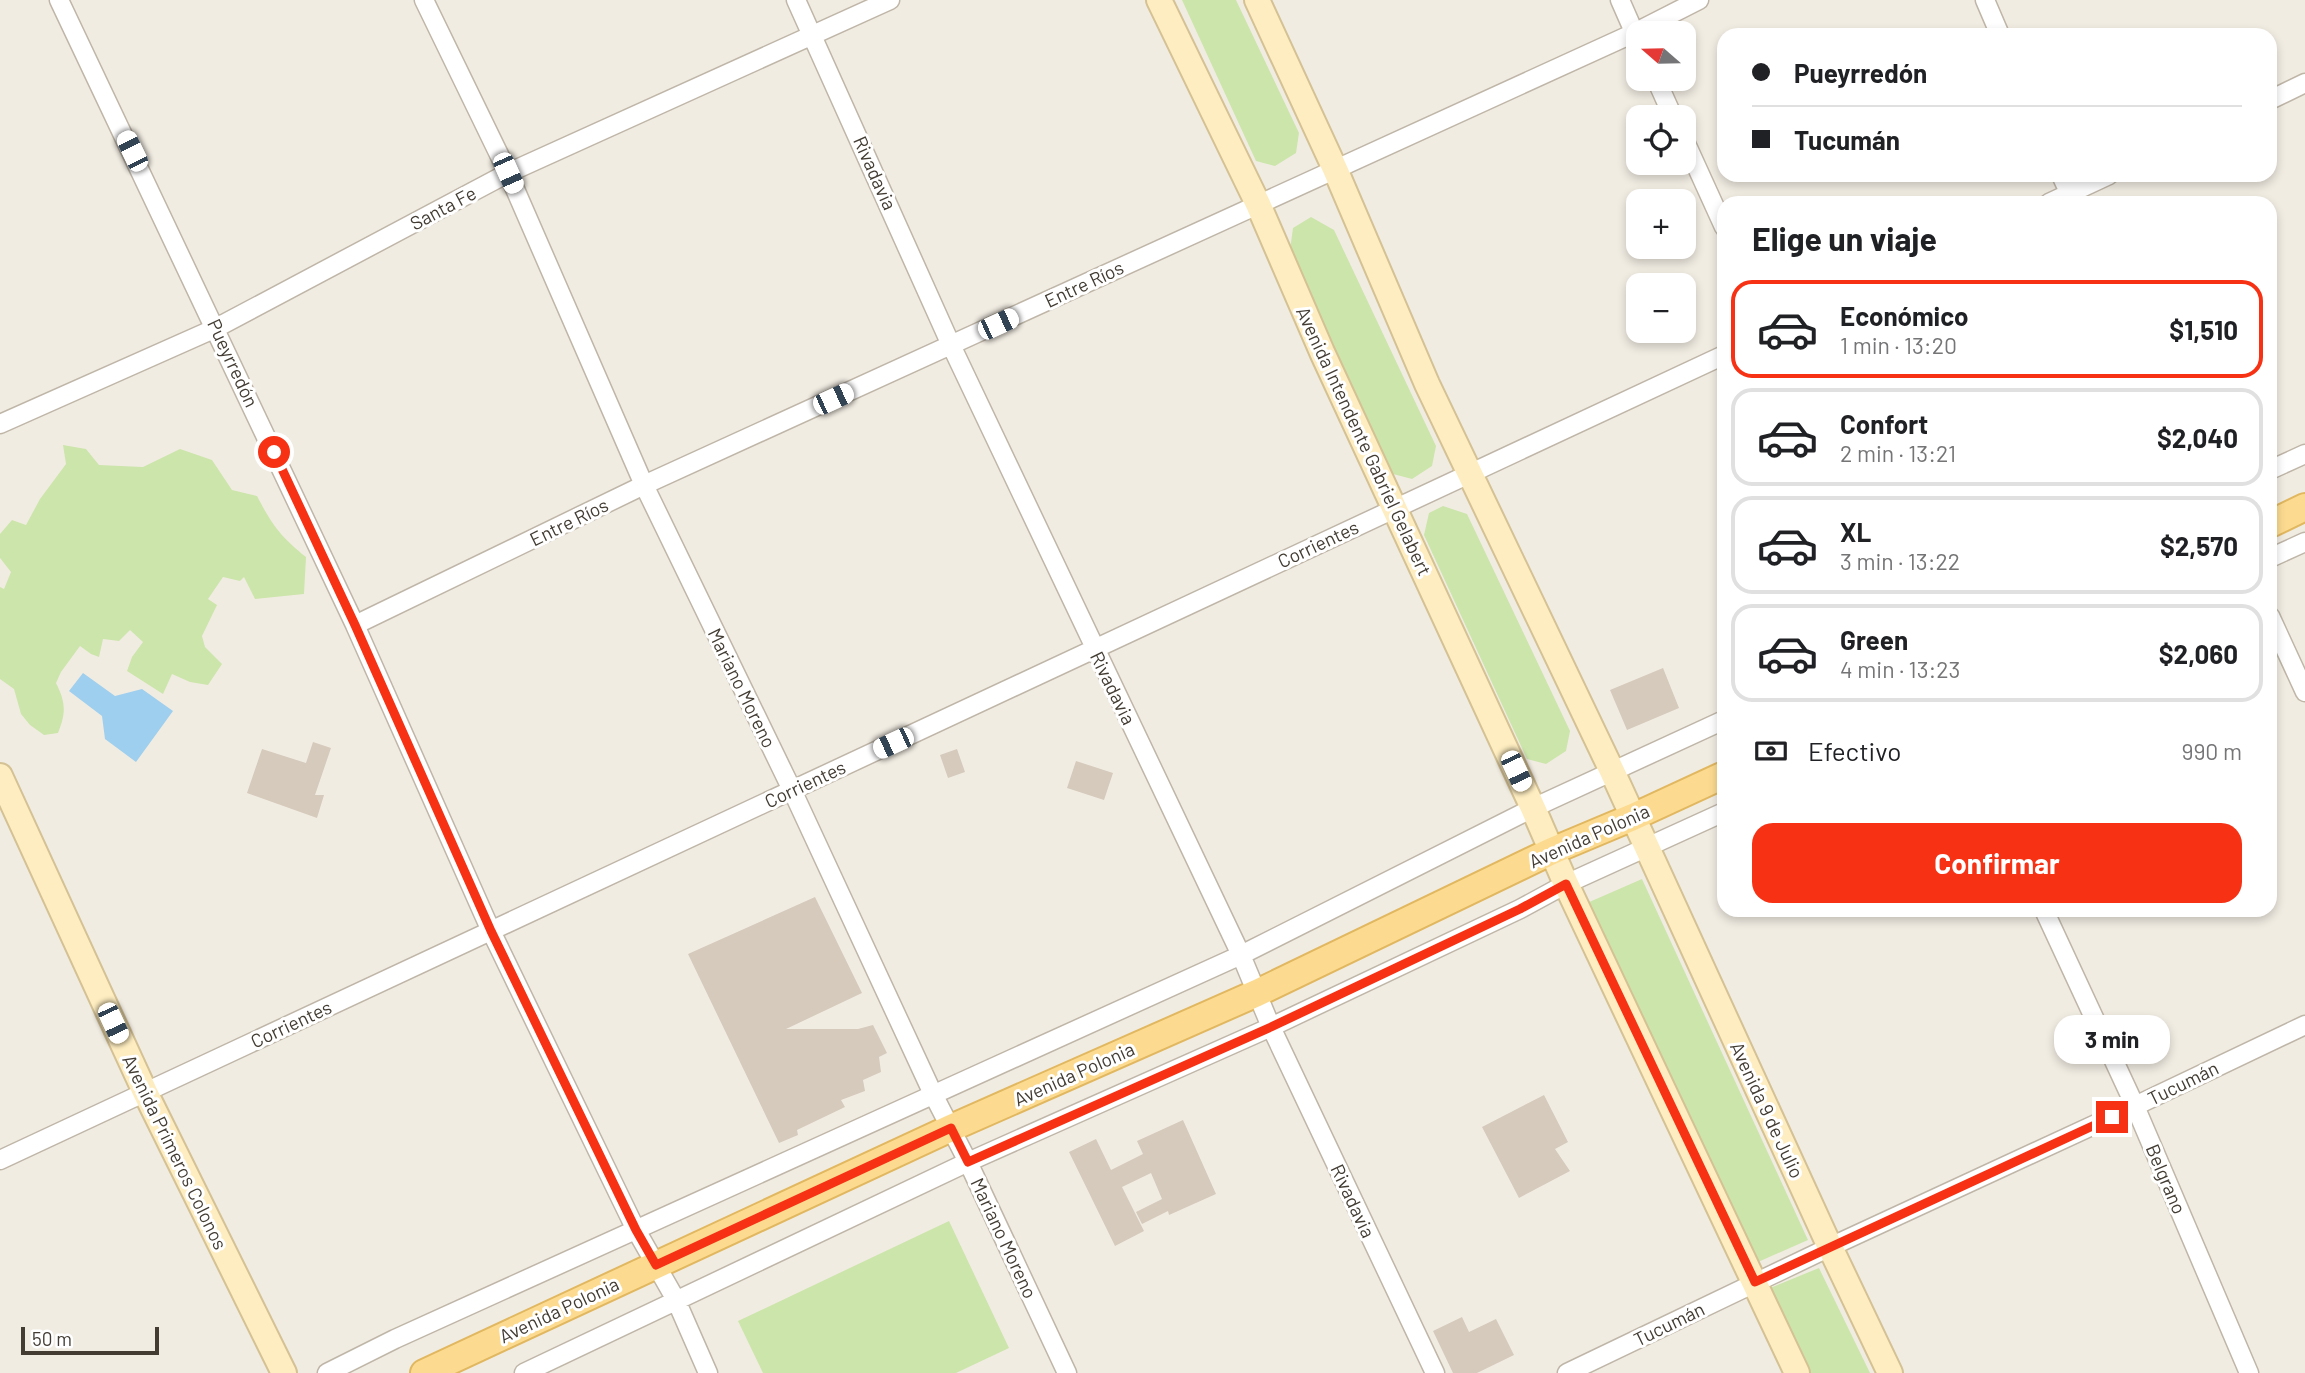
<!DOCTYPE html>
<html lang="es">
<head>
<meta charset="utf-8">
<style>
  :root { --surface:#fff; --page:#f6f6f6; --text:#202124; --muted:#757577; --line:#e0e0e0; --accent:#f63114 }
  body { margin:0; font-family:Barlow,sans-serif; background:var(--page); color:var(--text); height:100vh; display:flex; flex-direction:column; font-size:26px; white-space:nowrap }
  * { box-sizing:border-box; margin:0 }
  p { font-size:23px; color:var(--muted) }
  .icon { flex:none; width:38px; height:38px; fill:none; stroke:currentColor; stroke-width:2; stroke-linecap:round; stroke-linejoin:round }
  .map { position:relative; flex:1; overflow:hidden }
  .details { position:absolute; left:1717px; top:196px; width:560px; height:721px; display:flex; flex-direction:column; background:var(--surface); border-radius:21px; box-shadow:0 4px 10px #0003 }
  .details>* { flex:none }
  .banner { position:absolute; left:1717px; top:28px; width:560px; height:154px; border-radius:21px; box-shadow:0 4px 10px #0003; display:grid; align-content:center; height:154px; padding:0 35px; background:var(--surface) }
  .needle { width:46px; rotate:290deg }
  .controls { position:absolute; left:1626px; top:21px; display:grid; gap:14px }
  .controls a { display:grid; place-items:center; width:70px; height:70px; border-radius:14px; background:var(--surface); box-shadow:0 4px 10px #0003; font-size:35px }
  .scale { position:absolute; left:21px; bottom:18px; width:138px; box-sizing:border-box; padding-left:7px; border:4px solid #423c33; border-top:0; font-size:19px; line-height:24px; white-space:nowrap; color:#423c33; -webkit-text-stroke:5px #fff; paint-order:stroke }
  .end { position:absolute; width:32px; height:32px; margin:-16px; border:9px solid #f63114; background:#fff; box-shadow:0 0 0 4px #fff }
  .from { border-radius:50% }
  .bubble { position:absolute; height:49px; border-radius:21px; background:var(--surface); box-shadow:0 4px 10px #0003; font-size:23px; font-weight:700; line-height:49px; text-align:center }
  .car { position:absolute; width:21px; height:42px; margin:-21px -10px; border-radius:9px; box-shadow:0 0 5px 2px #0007; background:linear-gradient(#fff 24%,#345 0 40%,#fff 0 76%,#345 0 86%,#fff 0) }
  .banner b { display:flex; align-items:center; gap:24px; height:66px; font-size:26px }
  .banner b+b { border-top:2px solid var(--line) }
  .banner i { width:18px; height:18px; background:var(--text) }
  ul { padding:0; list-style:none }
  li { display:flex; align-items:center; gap:21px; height:98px; margin:0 14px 10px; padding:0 21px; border:4px solid var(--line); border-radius:21px }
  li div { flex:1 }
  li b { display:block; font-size:26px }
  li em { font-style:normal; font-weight:700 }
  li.on { border-color:var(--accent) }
  li>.icon { width:63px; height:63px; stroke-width:1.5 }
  h2 { padding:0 35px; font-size:32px; line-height:84px }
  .pay { display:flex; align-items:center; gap:18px; height:77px; padding:0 35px; font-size:26px }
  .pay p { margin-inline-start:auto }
  .primary-button { display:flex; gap:14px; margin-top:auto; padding:14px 35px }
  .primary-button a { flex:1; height:80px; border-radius:21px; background:var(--accent); color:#fff; font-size:28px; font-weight:700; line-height:80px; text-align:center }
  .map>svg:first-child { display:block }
  .green { fill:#cce5ab }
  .water { fill:#9ecfee }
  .building { fill:#d5cabb }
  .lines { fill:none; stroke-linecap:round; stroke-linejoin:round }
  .street-casing { stroke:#bfb6a8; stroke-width:21 }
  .secondary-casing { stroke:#d4c194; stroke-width:28 }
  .primary-casing { stroke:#e1b760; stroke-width:30 }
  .street { stroke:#fff; stroke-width:18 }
  .secondary { stroke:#feedc0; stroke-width:24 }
  .primary { stroke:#fcdb90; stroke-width:26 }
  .route { stroke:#f63114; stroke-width:9 }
  .labels { text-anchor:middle; stroke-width:6; stroke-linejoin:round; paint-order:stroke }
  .street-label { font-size:19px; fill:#423c33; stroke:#fff }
</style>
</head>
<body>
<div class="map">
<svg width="2305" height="1373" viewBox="0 0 2305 1373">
  <rect width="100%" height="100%" fill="#f1ece2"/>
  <path class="green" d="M1182 0H1236L1299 133 1296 153 1275 166 1256 161Z
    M1311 217 1334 230 1436 446 1432 466 1412 479 1393 474 1290 250 1293 228Z
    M63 445 86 449 99 465 143 467 180 449 212 460 232 490 257 496C272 525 281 537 306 557L304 594 255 599 244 577 240 581 223 577 208 599 217 605 202 636 205 647 222 664 208 685 190 682 172 674 163 694 127 671 132 657 143 642 130 630 119 641 103 639 99 657 91 654 80 646 61 672 56 683C66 703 66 713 58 733L44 735 30 725 21 714 14 689 0 679V587L4 589 11 572 0 558V534L12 520 26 525 40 499 66 464Z
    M1443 506 1467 514 1570 731 1566 751 1546 764 1527 759 1424 535 1429 513Z
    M1642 879 1808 1240 1758 1262 1587 903Z
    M949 1221 1009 1348 956 1373H763L738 1321Z
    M1819 1268 1870 1373H1810L1770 1288Z"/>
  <path class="water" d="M83 673 115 696 142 689 173 711 136 762 105 739 102 716 69 691Z"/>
  <path class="building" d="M1663 668 1679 708 1627 730 1610 690Z
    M313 742 331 748 315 795H324L317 818 247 793 262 749 306 763Z
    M957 749 965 772 948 778 940 755Z
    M1076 761 1113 773 1104 800 1067 788Z
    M815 897 862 993 786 1029H858L873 1025 887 1053 879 1057 881 1072 863 1080 865 1091 841 1100 845 1107 797 1130 798 1135 779 1143 688 954Z
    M1544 1095 1568 1142 1555 1149 1570 1171 1519 1198 1482 1127Z
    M1183 1120 1216 1194 1169 1215 1168 1211 1142 1224 1136 1212 1162 1199 1151 1173 1122 1187 1144 1231 1115 1246 1069 1152 1096 1139 1111 1170 1143 1154 1137 1141Z
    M1462 1317 1469 1332 1496 1319 1514 1355 1477 1373H1453L1433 1331Z"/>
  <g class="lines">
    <defs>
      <path id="street" d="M59 0 355 625 491 931 636 1230 676 1300 708 1373
        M424 0 508 173 644 485 792 790 933 1094 968 1162 1067 1373
        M796 0 951 345 1241 955 1271 1027 1435 1373
        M1620 0 1638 41
        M1985 0 2000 35
        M1656 79 1673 117
        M2270 100 2305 83
        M1684 139 1724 227
        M2061 175 2074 203
        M2049 203 2109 175
        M0 424 216 328 508 173 890 0
        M2270 470 2305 454
        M2270 558 2305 542
        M2270 616 2305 692
        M355 625 644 485 1634 33 1699 0
        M2044 910 2135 1106 2249 1373
        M0 1160 1724 355
        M327 1373 395 1339 1241 955 1533 808 1724 720
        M524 1373 968 1162 1271 1027 1520 909 1566 884 1724 812
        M1567 1373 1830 1247 2135 1106 2305 1025"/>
      <path id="secondary" d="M1159 0 1258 204 1322 352 1533 808 1566 884 1797 1373
        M1257 0 1335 169 1427 384 1612 771 1830 1247 1890 1373
        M0 776 145 1092 284 1373"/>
      <path id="primary" d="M2270 524 2305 507
        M424 1373 951 1128 1257 993 1552 851 1633 817 1724 775"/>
    </defs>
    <use href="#street" class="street-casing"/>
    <use href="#secondary" class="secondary-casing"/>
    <use href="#primary" class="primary-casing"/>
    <use href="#street" class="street"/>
    <use href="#secondary" class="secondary"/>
    <use href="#primary" class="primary"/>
  </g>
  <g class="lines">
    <path class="route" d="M274 452 355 625 491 931 636 1230 656 1265 951 1128 968 1162 1271 1027 1520 909 1566 884 1755 1282 2112 1117"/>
  </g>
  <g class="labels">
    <g class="street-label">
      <text transform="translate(875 173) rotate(66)" y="7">Rivadavia</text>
      <text transform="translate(443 208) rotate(-28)" y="7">Santa Fe</text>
      <text transform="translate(1084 284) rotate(-25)" y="7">Entre Ríos</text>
      <text transform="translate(233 363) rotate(65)" y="7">Pueyrredón</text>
      <text transform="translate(1364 441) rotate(65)" y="7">Avenida Intendente Gabriel Gelabert</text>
      <text transform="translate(569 522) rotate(-26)" y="7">Entre Ríos</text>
      <text transform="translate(1318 544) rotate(-25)" y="7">Corrientes</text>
      <text transform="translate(742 688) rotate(64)" y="7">Mariano Moreno</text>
      <text transform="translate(1113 688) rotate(64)" y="7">Rivadavia</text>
      <text transform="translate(805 784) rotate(-25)" y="7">Corrientes</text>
      <text transform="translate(1589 836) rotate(-24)" y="7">Avenida Polonia</text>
      <text transform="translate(291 1024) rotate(-25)" y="7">Corrientes</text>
      <text transform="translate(1074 1074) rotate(-24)" y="7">Avenida Polonia</text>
      <text transform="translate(2183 1083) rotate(-26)" y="7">Tucumán</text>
      <text transform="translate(1767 1110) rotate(65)" y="7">Avenida 9 de Julio</text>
      <text transform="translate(175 1152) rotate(64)" y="7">Avenida Primeros Colonos</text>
      <text transform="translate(2166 1179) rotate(67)" y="7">Belgrano</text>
      <text transform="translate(1353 1201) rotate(65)" y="7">Rivadavia</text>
      <text transform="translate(1004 1238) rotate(65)" y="7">Mariano Moreno</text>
      <text transform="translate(559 1310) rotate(-25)" y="7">Avenida Polonia</text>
      <text transform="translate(1669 1324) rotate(-26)" y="7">Tucumán</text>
    </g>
  </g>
</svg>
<div class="controls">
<a><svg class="needle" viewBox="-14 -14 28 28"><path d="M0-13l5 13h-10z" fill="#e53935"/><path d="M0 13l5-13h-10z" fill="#757577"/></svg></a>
<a><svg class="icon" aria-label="locate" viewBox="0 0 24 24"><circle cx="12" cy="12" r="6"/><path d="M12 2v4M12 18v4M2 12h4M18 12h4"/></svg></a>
<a>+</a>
<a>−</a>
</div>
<div class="scale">50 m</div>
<i class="end from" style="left:274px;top:452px"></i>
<i class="end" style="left:2112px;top:1117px"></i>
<div class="bubble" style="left:2054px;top:1015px;width:116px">3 min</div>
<i class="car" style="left:132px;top:151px;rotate:334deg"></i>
<i class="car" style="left:508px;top:173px;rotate:156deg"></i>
<i class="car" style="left:998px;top:324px;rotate:65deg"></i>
<i class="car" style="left:833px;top:399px;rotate:65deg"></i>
<i class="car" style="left:893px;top:743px;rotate:245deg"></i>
<i class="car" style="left:1516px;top:771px;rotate:155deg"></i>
<i class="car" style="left:113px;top:1023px;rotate:155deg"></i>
<div class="banner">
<b><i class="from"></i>Pueyrredón</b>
<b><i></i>Tucumán</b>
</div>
<section class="details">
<h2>Elige un viaje</h2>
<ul>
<li class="on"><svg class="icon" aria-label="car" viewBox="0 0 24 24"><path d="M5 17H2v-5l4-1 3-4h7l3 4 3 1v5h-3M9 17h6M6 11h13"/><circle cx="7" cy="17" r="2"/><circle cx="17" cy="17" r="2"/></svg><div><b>Económico</b><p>1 min · 13:20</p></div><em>$1,510</em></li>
<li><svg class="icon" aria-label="car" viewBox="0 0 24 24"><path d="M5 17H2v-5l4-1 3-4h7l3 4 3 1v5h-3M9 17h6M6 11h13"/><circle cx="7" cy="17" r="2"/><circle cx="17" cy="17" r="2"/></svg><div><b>Confort</b><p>2 min · 13:21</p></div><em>$2,040</em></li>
<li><svg class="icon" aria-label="car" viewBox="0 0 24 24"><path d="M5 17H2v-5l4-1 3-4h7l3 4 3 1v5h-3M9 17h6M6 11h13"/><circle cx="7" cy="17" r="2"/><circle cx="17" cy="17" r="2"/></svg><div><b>XL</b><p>3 min · 13:22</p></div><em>$2,570</em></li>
<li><svg class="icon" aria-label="car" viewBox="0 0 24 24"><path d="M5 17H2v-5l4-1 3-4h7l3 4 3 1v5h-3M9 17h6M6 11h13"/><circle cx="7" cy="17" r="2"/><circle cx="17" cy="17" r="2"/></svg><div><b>Green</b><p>4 min · 13:23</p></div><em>$2,060</em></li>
</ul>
<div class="pay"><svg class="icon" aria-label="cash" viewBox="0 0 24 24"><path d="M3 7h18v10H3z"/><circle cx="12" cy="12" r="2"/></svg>Efectivo<p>990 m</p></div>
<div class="primary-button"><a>Confirmar</a></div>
</section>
</div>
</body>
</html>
